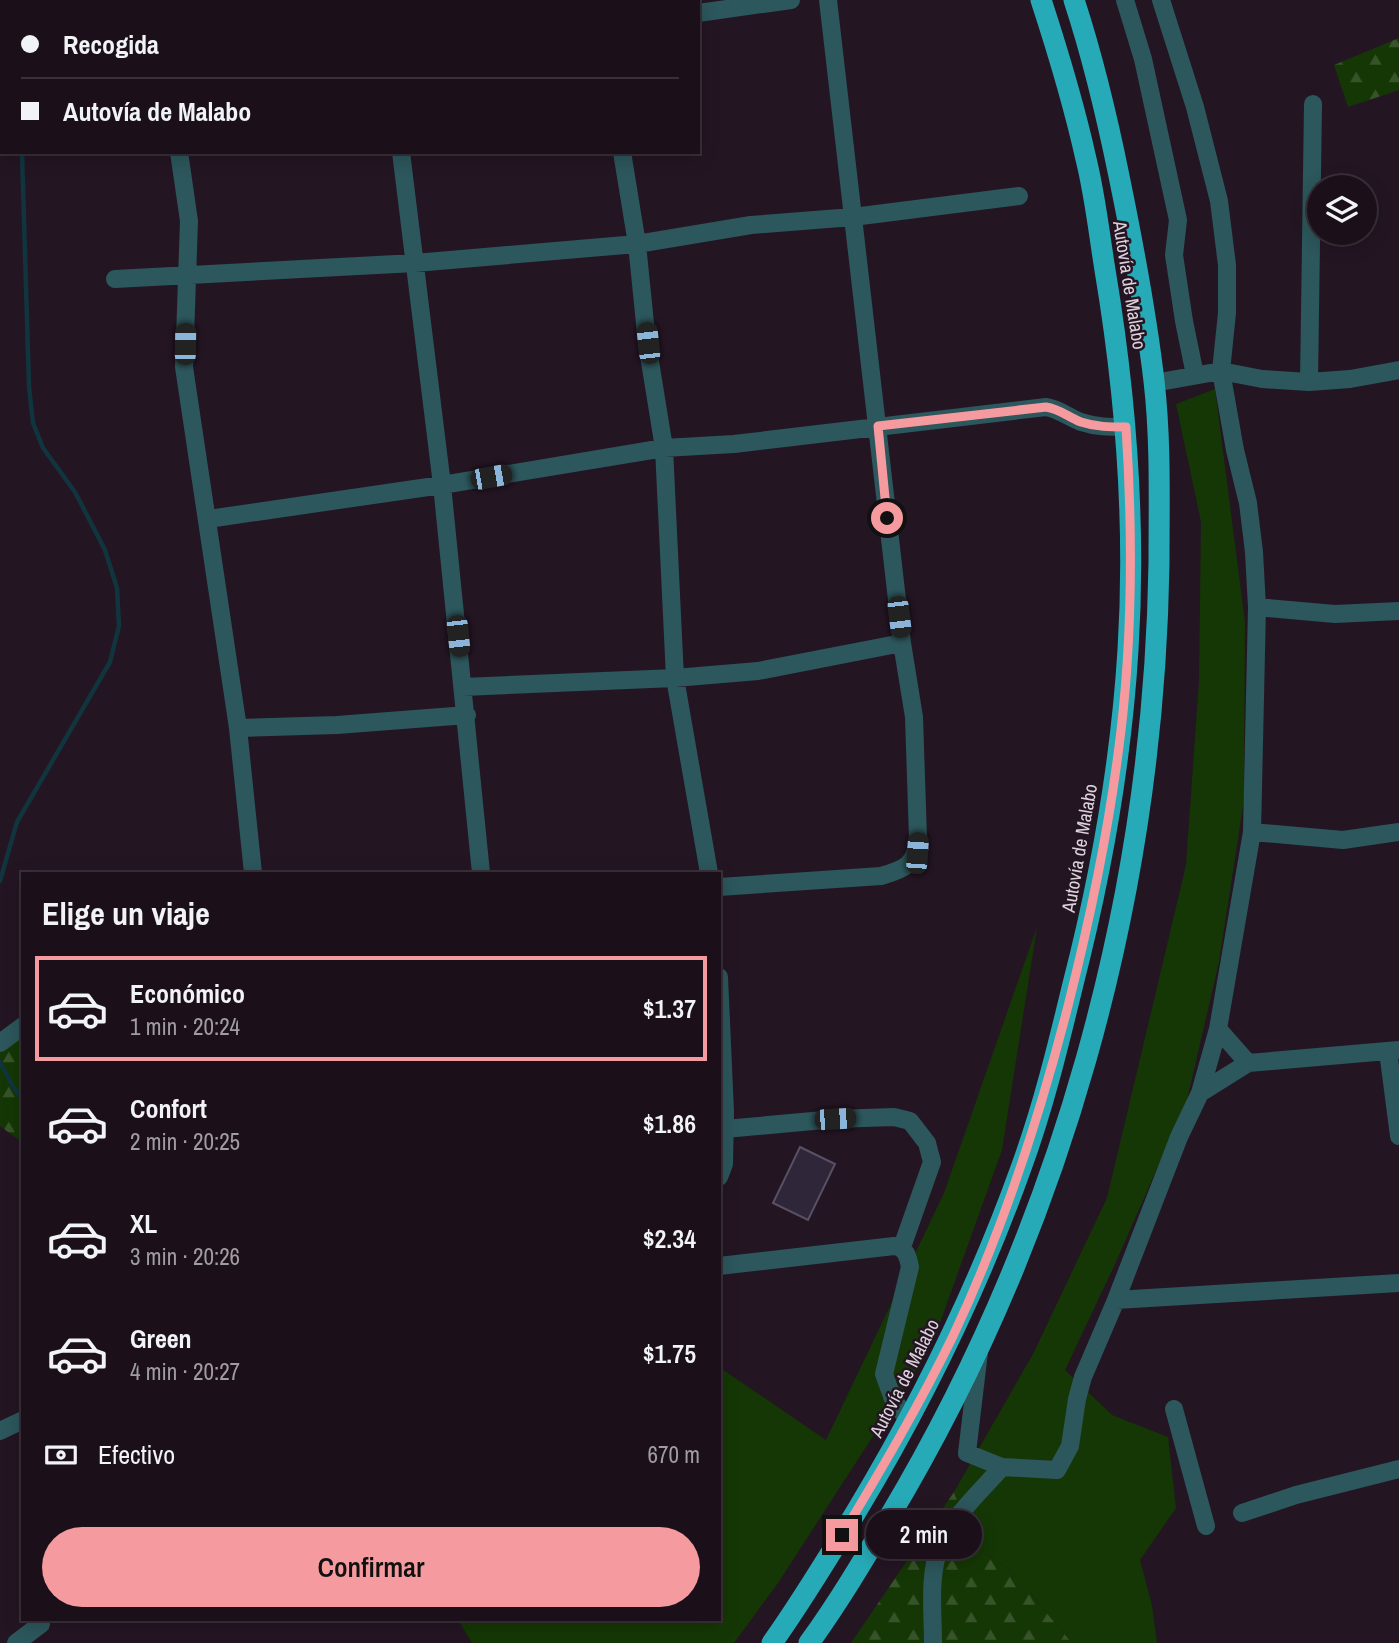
<!DOCTYPE html>
<html lang="es">
<head>
<meta charset="utf-8">
<style>
  :root { --surface:#1b101a; --page:#241923; --text:#f1f3f6; --muted:#a09da2; --line:#393039; --accent:#f59b9f }
  body { margin:0; font-family:"Archivo Narrow",sans-serif; background:var(--page); color:var(--text); height:100vh; display:flex; flex-direction:column; font-size:26px; white-space:nowrap }
  * { box-sizing:border-box; margin:0 }
  p { font-size:23px; color:var(--muted) }
  .icon { flex:none; width:38px; height:38px; fill:none; stroke:currentColor; stroke-width:2; stroke-linecap:round; stroke-linejoin:round }
  .map { position:relative; flex:1; overflow:hidden }
  .details { position:absolute; left:21px; top:872px; width:700px; height:749px; display:flex; flex-direction:column; background:var(--surface); border-radius:0px; box-shadow:0 4px 18px #0003,0 0 0 2px var(--line) }
  .details>* { flex:none }
  .hud { position:absolute; left:0px; top:0px; width:700px; height:154px; box-shadow:0 4px 18px #0003,0 0 0 2px var(--line); display:grid; align-content:center; height:154px; padding:0 21px; background:var(--surface) }
  .tools { position:absolute; left:1307px; top:175px; display:grid; gap:14px }
  .tools a { display:grid; place-items:center; width:70px; height:70px; border-radius:50%; background:var(--surface); box-shadow:0 4px 18px #0003,0 0 0 2px var(--line); font-size:35px }
  .end { position:absolute; width:32px; height:32px; margin:-16px; border:9px solid #f59b9f; background:#111; box-shadow:0 0 0 4px #111 }
  .from { border-radius:50% }
  .bubble { position:absolute; height:49px; border-radius:24px; background:var(--surface); box-shadow:0 4px 18px #0003,0 0 0 2px var(--line); font-size:23px; font-weight:600; line-height:49px; text-align:center }
  .car { position:absolute; width:21px; height:42px; margin:-21px -10px; border-radius:9px; box-shadow:0 0 5px 2px #0007; background:linear-gradient(#222 24%,#8ab4d8 0 40%,#222 0 76%,#8ab4d8 0 86%,#222 0) }
  .hud b { display:flex; align-items:center; gap:24px; height:66px; font-size:26px }
  .hud b+b { border-top:2px solid var(--line) }
  .hud i { width:18px; height:18px; background:var(--text) }
  ul { padding:0; list-style:none }
  li { display:flex; align-items:center; gap:21px; height:105px; margin:0 14px 10px; padding:0 7px; border:4px solid transparent; border-radius:0px }
  li div { flex:1 }
  li b { display:block; font-size:26px }
  li em { font-style:normal; font-weight:600 }
  li.active { border-color:var(--accent) }
  li>.icon { width:63px; height:63px; stroke-width:1.5 }
  h2 { padding:0 21px; font-size:32px; line-height:84px }
  .pay { display:flex; align-items:center; gap:18px; height:77px; padding:0 21px; font-size:26px }
  .pay p { margin-inline-start:auto }
  .primary-button { display:flex; gap:14px; margin-top:auto; padding:14px 21px }
  .primary-button a { flex:1; height:80px; border-radius:42px; background:var(--accent); color:#111; font-size:28px; font-weight:600; line-height:80px; text-align:center }
  .map>svg:first-child { display:block }
  .green { fill:#153705 }
  .forest { fill:url(#forest-firs) }
  .lines { fill:none; stroke-linecap:round; stroke-linejoin:round }
  .stream { stroke:#11353e; stroke-width:4.5 }
  .building { fill:#2f2739; stroke:#585064; stroke-width:2 }
  .minor { stroke:#2c575c; stroke-width:18 }
  .highway { stroke:#26aab7; stroke-width:21 }
  .route { stroke:#f59b9f; stroke-width:9 }
  .labels { text-anchor:middle; stroke-width:5; stroke-linejoin:round; paint-order:stroke }
  .street-label { font-size:19px; fill:#dcd2db; stroke:#241523 }
</style>
</head>
<body>
<div class="map">
<svg width="1399" height="1643" viewBox="0 0 1399 1643">
  <defs>
    <pattern id="forest-firs" width="22" height="20" patternUnits="userSpaceOnUse" patternTransform="scale(1.75)"><rect width="22" height="20" fill="#153705"/><path d="M5 1l3.5 6h-7zM16 11l3.5 6h-7z" fill="#365329"/></pattern>
  </defs>
  <rect width="100%" height="100%" fill="#241523"/>
  <path class="green" d="M1215 389 1245 622 1244 800 1219 962 1187 1100 1116 1262 1065 1370 1112 1415 1168 1437 1176 1508 1140 1560 1152 1605 1157 1643H1072L1010 1570 973 1545 954 1492 1033 1354 1107 1198 1186 865 1199 681 1201 522 1176 404Z
    M1037 927 1002 1150 932 1345 778 1583 734 1643H472L460 1623 463 1619H719V1367L826 1440 944 1193Z"/>
  <path class="forest" d="M1399 38V90L1348 107 1334 65Z
    M23 1020V1143L0 1126V1036Z
    M954 1492 973 1545 1010 1570 1072 1643H851Z"/>
  <g class="lines">
    <path class="stream" d="M18 0V2
      M0 881 17 822 110 662 119 626 117 588 105 550 75 492 43 448 33 423 29 387 22 152
      M0 1062 12 1085 23 1099"/>
  </g>
  <path class="building" d="M800 1147 835 1164 808 1220 773 1203Z"/>
  <g class="lines">
    <path class="minor" d="M151 0V2
      M383 0V2
      M603 0V2
      M828 0 902 643
      M1125 0 1143 59 1178 220 1174 255 1184 321 1195 375
      M698 13 791 0
      M179 152 189 221 184 367 238 728 253 873
      M401 152 442 485 481 873
      M622 152 637 244 647 343 664 448 675 678 709 873
      M115 279 415 263 637 244 751 225 853 217 1019 196
      M1309 382 1313 104
      M1154 383 1221 371 1262 379 1309 382 1350 379 1399 370
      M208 519 442 485 664 448 734 444 1046 407C1059 409 1068 417 1081 422 1096 427 1110 427 1126 427
      M1257 607 1335 614 1399 611
      M463 687 675 678 758 671 902 643 914 717 918 838C916 864 906 869 881 876L719 887
      M238 728 337 725 467 715
      M1252 832 1343 840 1399 832
      M719 977 725 1112 724 1164 719 1177
      M1218 1029 1248 1063
      M0 1043 23 1026
      M1388 1051 1399 1136
      M1200 1093 1248 1063 1399 1050
      M725 1129 835 1119 894 1117 910 1121 927 1143 932 1162 902 1247
      M719 1266 894 1246C906 1247 908 1257 910 1267L884 1374 893 1399 908 1420
      M1116 1300 1399 1283
      M979 1352 967 1453 1002 1467
      M1174 1409 1206 1526
      M0 1431 23 1420
      M1242 1513 1296 1495 1399 1469
      M16 1643 41 1624
      M933 1643C933 1612 928 1573 941 1544 954 1515 981 1491 1002 1467L1057 1470 1070 1446 1077 1399 1083 1377 1116 1300 1179 1137 1200 1093 1218 1029 1252 832 1257 607 1254 552 1248 503 1235 450 1221 371 1227 313V265L1219 201 1195 107 1161 0"/>
    <path class="highway" d="M772 1643C802 1601 829 1556 856 1512 922 1402 978 1288 1021 1168 1043 1108 1058 1046 1073 984 1101 875 1121 763 1128 650 1136 523 1126 396 1105 270 1099 233 1095 195 1086 159 1074 105 1058 52 1041 0
      M809 1643C838 1603 863 1561 888 1519 1060 1232 1154 898 1159 563 1159 503 1161 441 1154 381 1146 313 1133 244 1119 176 1107 117 1093 58 1074 0"/>
  </g>
  <g class="lines">
    <path class="route" d="M842 1535C881 1470 920 1404 953 1336 1003 1230 1039 1119 1068 1006 1089 923 1107 839 1118 754 1133 646 1133 536 1126 427 1110 427 1096 427 1081 422 1068 417 1060 409 1046 407L878 426 887 518"/>
  </g>
  <g class="labels">
    <g class="street-label">
      <text transform="translate(1130 285) rotate(81)" y="7">Autovía de Malabo</text>
      <text transform="translate(1079 848) rotate(-80)" y="7">Autovía de Malabo</text>
      <text transform="translate(904 1378) rotate(-63)" y="7">Autovía de Malabo</text>
    </g>
  </g>
</svg>
<div class="tools">
<a><svg class="icon" aria-label="layers" viewBox="0 0 24 24"><path d="M12 4l9 5-9 5-9-5zM3 14l9 5 9-5"/></svg></a>
</div>
<i class="end from" style="left:887px;top:518px"></i>
<i class="end" style="left:842px;top:1535px"></i>
<div class="bubble" style="left:866px;top:1510px;width:116px">2 min</div>
<i class="car" style="left:648px;top:343px;rotate:354deg"></i>
<i class="car" style="left:185px;top:344px;rotate:1deg"></i>
<i class="car" style="left:491px;top:477px;rotate:80deg"></i>
<i class="car" style="left:899px;top:617px;rotate:173deg"></i>
<i class="car" style="left:458px;top:636px;rotate:174deg"></i>
<i class="car" style="left:917px;top:853px;rotate:4deg"></i>
<i class="car" style="left:835px;top:1119px;rotate:87deg"></i>
<div class="hud">
<b><i class="from"></i>Recogida</b>
<b><i></i>Autovía de Malabo</b>
</div>
<section class="details">
<h2>Elige un viaje</h2>
<ul>
<li class="active"><svg class="icon" aria-label="car" viewBox="0 0 24 24"><path d="M5 17H2v-5l4-1 3-4h7l3 4 3 1v5h-3M9 17h6M6 11h13"/><circle cx="7" cy="17" r="2"/><circle cx="17" cy="17" r="2"/></svg><div><b>Económico</b><p>1 min · 20:24</p></div><em>$1.37</em></li>
<li><svg class="icon" aria-label="car" viewBox="0 0 24 24"><path d="M5 17H2v-5l4-1 3-4h7l3 4 3 1v5h-3M9 17h6M6 11h13"/><circle cx="7" cy="17" r="2"/><circle cx="17" cy="17" r="2"/></svg><div><b>Confort</b><p>2 min · 20:25</p></div><em>$1.86</em></li>
<li><svg class="icon" aria-label="car" viewBox="0 0 24 24"><path d="M5 17H2v-5l4-1 3-4h7l3 4 3 1v5h-3M9 17h6M6 11h13"/><circle cx="7" cy="17" r="2"/><circle cx="17" cy="17" r="2"/></svg><div><b>XL</b><p>3 min · 20:26</p></div><em>$2.34</em></li>
<li><svg class="icon" aria-label="car" viewBox="0 0 24 24"><path d="M5 17H2v-5l4-1 3-4h7l3 4 3 1v5h-3M9 17h6M6 11h13"/><circle cx="7" cy="17" r="2"/><circle cx="17" cy="17" r="2"/></svg><div><b>Green</b><p>4 min · 20:27</p></div><em>$1.75</em></li>
</ul>
<div class="pay"><svg class="icon" aria-label="cash" viewBox="0 0 24 24"><path d="M3 7h18v10H3z"/><circle cx="12" cy="12" r="2"/></svg>Efectivo<p>670 m</p></div>
<div class="primary-button"><a>Confirmar</a></div>
</section>
</div>
</body>
</html>
